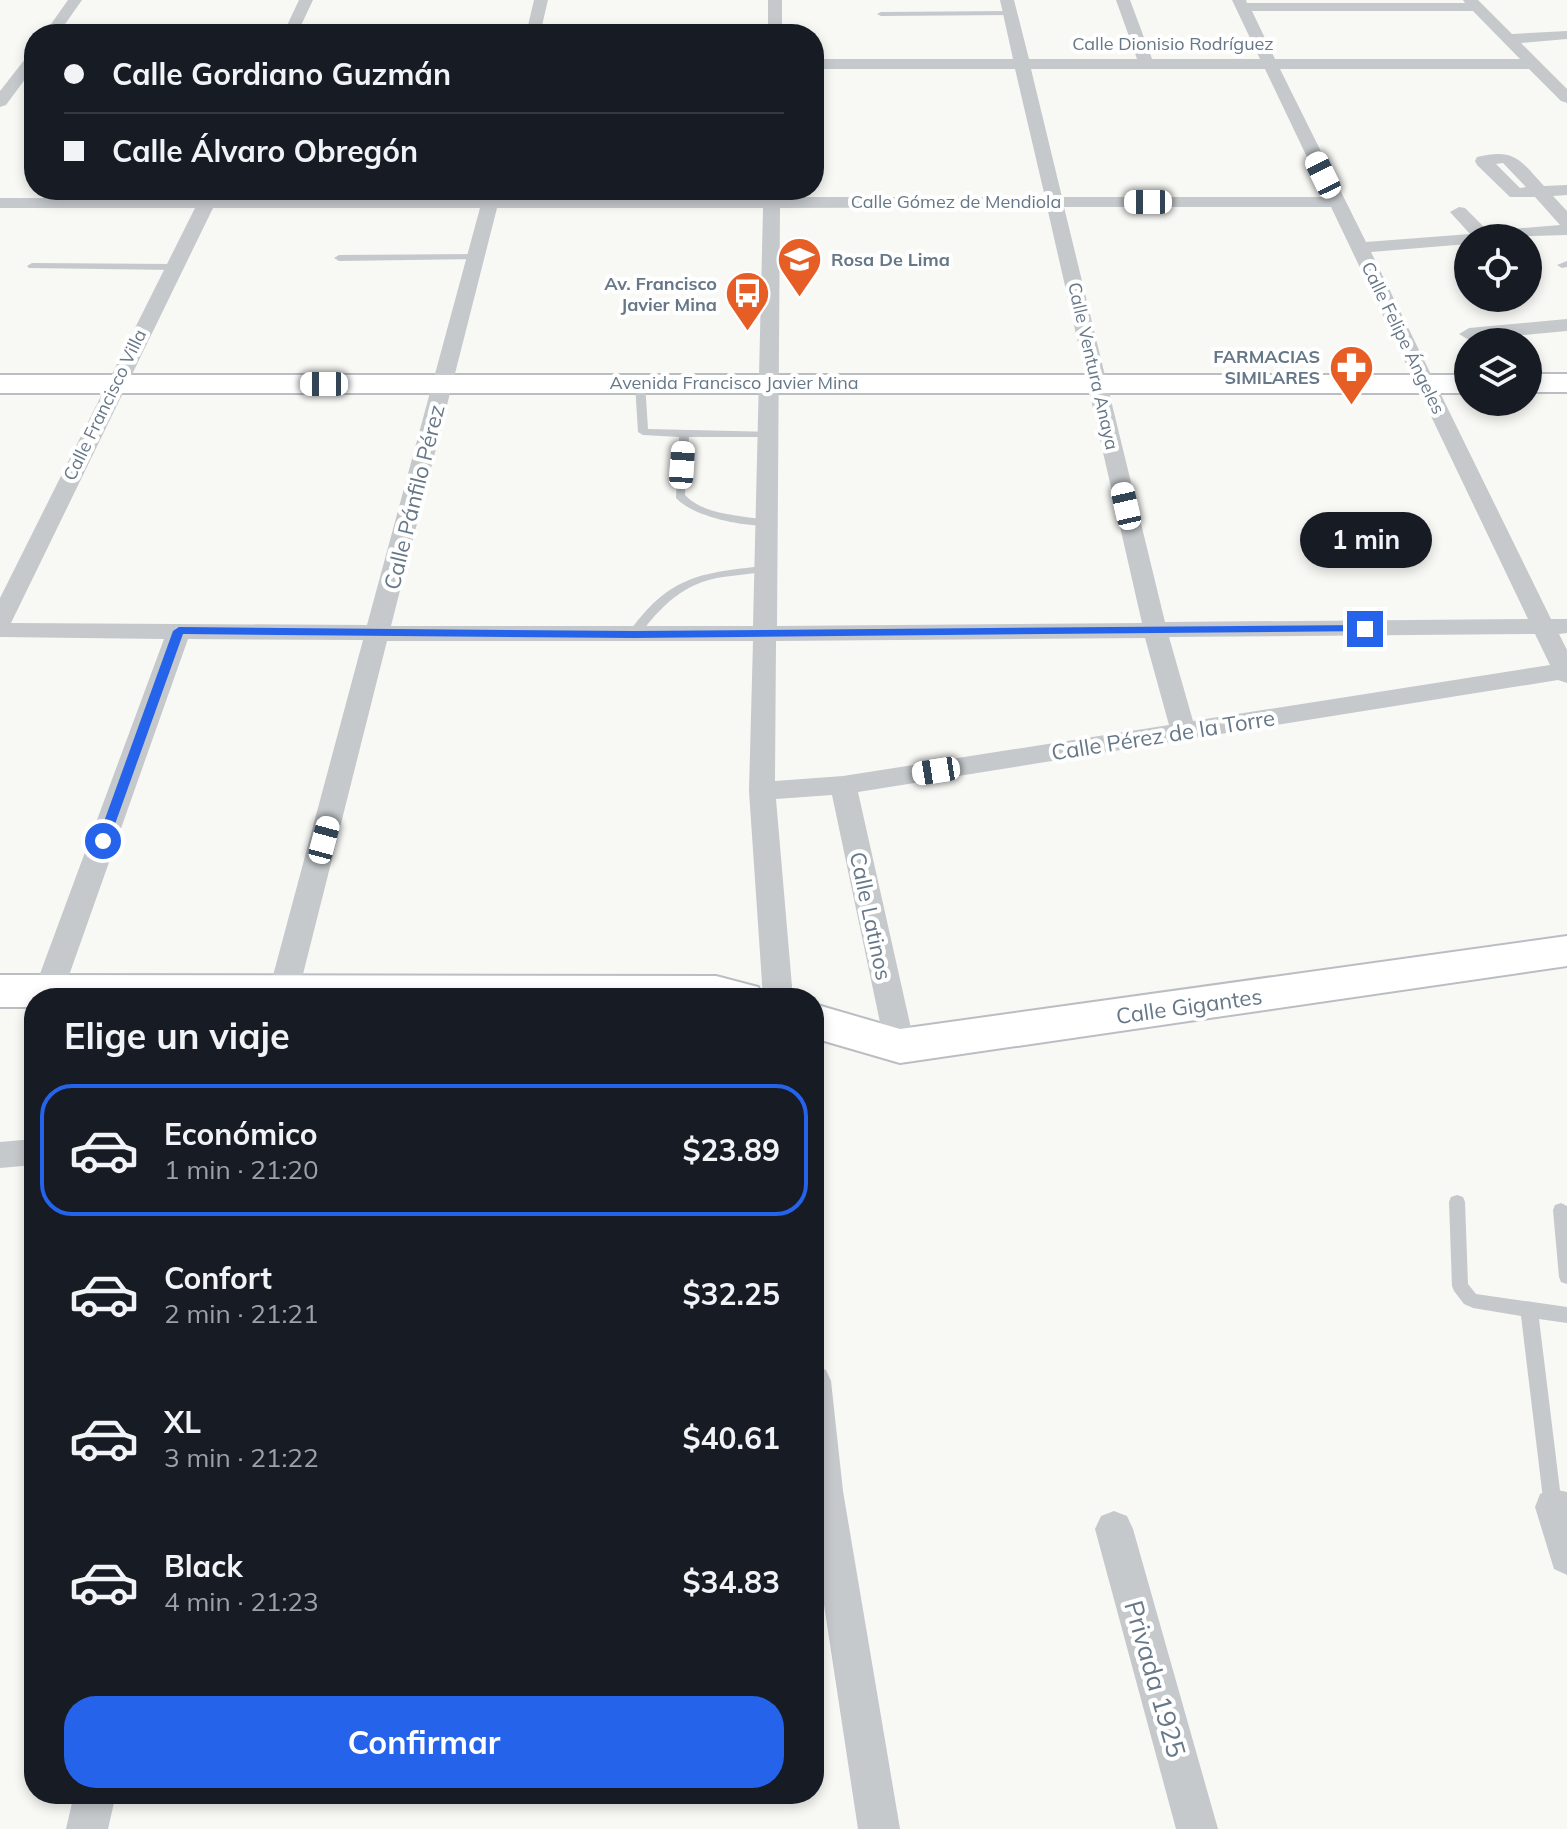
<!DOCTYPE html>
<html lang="es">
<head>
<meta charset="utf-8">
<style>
  :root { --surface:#171b24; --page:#242831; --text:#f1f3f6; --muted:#9ea1a6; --line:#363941; --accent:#2563eb }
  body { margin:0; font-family:Mulish,sans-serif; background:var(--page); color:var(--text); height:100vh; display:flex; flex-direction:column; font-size:30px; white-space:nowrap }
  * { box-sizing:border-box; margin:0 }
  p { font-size:26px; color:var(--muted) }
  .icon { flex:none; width:44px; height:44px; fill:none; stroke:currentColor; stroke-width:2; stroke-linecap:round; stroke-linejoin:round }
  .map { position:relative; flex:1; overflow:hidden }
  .side { position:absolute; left:24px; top:988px; width:800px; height:816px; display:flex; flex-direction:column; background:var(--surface); border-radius:32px; box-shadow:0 4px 12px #0003 }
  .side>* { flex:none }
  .guide { position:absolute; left:24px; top:24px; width:800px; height:176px; border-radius:32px; box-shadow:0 4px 12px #0003; display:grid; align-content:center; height:176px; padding:0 40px; background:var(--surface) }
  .controls { position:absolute; left:1454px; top:224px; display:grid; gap:16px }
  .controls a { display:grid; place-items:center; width:88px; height:88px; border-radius:50%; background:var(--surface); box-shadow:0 4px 12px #0003; font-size:40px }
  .end { position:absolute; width:36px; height:36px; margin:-18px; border:10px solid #2563eb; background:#fff; box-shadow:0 0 0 4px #fff }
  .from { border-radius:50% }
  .bubble { position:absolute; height:56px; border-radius:28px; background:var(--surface); box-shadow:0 4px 12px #0003; font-size:26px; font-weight:700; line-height:56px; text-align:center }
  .car { position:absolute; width:24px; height:48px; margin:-24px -12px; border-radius:10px; box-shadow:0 0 6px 2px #0007; background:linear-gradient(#fff 24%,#345 0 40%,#fff 0 76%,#345 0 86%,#fff 0) }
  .guide b { display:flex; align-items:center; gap:28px; height:76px; font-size:30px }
  .guide b+b { border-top:2px solid var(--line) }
  .guide i { width:20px; height:20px; background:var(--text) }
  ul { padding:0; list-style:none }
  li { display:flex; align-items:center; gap:24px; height:132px; margin:0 16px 12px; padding:0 24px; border:4px solid transparent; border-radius:32px }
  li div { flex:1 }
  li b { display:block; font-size:30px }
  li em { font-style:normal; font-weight:700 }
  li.on { border-color:var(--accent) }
  li>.icon { width:72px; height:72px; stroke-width:1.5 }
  h2 { padding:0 40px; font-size:36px; line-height:96px }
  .action { display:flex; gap:16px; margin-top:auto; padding:16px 40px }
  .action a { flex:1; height:92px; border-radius:32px; background:var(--accent); color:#fff; font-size:32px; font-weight:700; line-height:92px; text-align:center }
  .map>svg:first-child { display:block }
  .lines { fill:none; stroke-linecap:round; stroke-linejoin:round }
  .secondary-casing { stroke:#babec3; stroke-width:4 }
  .service { fill:#c5c9cc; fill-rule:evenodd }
  .minor { fill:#c5c9cc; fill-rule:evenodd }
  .secondary { fill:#fff; fill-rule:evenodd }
  .route { fill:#2563eb }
  .labels { text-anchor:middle; stroke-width:8; stroke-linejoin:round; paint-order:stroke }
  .far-street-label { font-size:18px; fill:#667787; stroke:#fff }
  .far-poi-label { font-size:18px; font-weight:bold; fill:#667787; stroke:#fff; text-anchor:end }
  .street-label { font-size:22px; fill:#667787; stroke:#fff }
  .near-street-label { font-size:26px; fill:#667787; stroke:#fff }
</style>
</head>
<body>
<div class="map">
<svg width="1567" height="1829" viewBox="0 0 1567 1829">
  <rect width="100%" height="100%" fill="#f8f8f5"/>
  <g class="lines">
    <defs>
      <path id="secondary" d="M1528 374H1567V392H1528Z
        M0 375H1468V393H0Z
        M1567 936V966L900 1063 814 1038V1004L900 1029Z
        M0 975 716 976 758 987 764 998H34V1007H0Z"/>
    </defs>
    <use href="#secondary" class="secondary-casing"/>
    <path class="service" d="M1010 11 1013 15 881 16 877 14 881 12Z
      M476 254 479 255V259L339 261 334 258 339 255Z
      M1567 261V267L1562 268 1557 265Z
      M32 263 174 264 179 267 174 270 29 268 27 266Z
      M640 380 645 383 648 429 771 432V436L767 437H689L685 495C706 517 745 515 772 521V525C747 528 693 517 676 498L679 437 643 435 638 432 635 383Z
      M764 566 768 567V571C753 574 738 575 723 577 683 583 661 606 637 638L633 639 627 635C668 577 697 573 764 566Z
      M1457 1195 1463 1197 1465 1202 1468 1284 1476 1294 1567 1307V1323L1539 1319 1562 1507 1560 1513 1553 1516 1546 1513 1544 1507 1521 1316 1473 1308 1464 1304 1454 1291 1452 1286 1449 1202 1451 1197Z
      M1561 1203 1567 1206V1284L1561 1282 1559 1277 1553 1210 1555 1205Z"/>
    <path class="minor" d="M68 0H82L58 34H44Z
      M299 0H313L297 34H283Z
      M534 0H548L540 34H526Z
      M768 0H782V34H768Z
      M1000 0H1014L1029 59H1137L1116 0H1130L1152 59H1260L1232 0H1246L1247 3H1465L1463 0H1478L1512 34 1567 31V39L1521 43 1567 89V103L1561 101 1529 69H1280L1366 242 1470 234 1450 212 1459 207 1465 208 1488 231 1560 225 1535 197H1510L1477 165 1475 161 1477 157C1515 148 1520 160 1544 186L1567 185V195L1553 196 1567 211V235L1468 238V244L1371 252 1551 619H1567V633L1559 634 1567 650V683L1558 680 858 792 915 1046 911 1054 900 1058 889 1054 885 1046 832 795 776 799 793 998H763L749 791 753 641H387L297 998H267L363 640 188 639 61 998H34V1003L31 998 164 639 0 637V598L195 208H0V198H201L204 190H222L218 198 482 197 484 190H502L500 197H763V190H781V197H1045L1015 69H814V59H1013ZM1252 11H1473L1520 59H1275ZM1031 69H1265L1326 197H1062ZM1503 163 1526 187 1520 188 1496 164ZM1047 207 1142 623 777 626 780 208ZM1064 207H1331L1528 619 1165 622ZM213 208H480L367 625 11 623ZM497 208H763L753 626H391ZM1535 634 1550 665 1193 721 1169 637ZM1145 638 1169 725 843 776 775 781 776 641Z
      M34 52V67L6 105 0 107V91L29 54Z
      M1567 319V331L1469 340 1459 334 1469 328Z
      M34 1139V1165L0 1168V1142Z
      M814 1365 826 1370 831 1381 843 1491 900 1829H858L814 1539Z
      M1553 1489 1567 1492V1575L1554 1569 1535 1507 1540 1494Z
      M1114 1511 1127 1516 1133 1529 1218 1829H1176L1095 1529 1101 1516Z
      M74 1794H116L108 1829H66Z"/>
    <use href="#secondary" class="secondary"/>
  </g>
  <path class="route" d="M1365 625 1369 626V631L633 638 183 634 109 841 103 845 97 841 173 631 179 627 633 631Z"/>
  <defs>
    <symbol id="school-pin" viewBox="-11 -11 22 30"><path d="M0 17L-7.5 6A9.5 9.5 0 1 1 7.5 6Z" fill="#e75d26" stroke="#fff"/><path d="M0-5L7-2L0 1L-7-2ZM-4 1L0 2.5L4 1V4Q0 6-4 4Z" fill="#fff"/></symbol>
    <symbol id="bus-pin" viewBox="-11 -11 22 30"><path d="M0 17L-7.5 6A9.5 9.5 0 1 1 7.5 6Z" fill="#e75d26" stroke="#fff"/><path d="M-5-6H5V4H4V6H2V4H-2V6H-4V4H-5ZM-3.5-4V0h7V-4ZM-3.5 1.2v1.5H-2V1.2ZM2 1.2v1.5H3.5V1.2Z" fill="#fff"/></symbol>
    <symbol id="pharmacy-pin" viewBox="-11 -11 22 30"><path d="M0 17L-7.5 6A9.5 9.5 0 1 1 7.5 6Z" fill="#e75d26" stroke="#fff"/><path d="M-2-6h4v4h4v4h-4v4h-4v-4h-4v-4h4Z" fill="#fff"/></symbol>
  </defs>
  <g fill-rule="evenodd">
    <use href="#school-pin" x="774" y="234" width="51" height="69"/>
    <use href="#bus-pin" x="722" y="268" width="51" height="69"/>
    <use href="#pharmacy-pin" x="1326" y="342" width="51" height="69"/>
  </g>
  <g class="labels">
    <g class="far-street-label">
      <text x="1173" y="50">Calle Dionisio Rodríguez</text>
      <text x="956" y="208">Calle Gómez de Mendiola</text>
      <text transform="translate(1403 338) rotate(64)" y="6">Calle Felipe Ángeles</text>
      <text transform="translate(1093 366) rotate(77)" y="6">Calle Ventura Anaya</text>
      <text x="734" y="389">Avenida Francisco Javier Mina</text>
      <text transform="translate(105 405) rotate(-64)" y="6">Calle Francisco Villa</text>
    </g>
    <g class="far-poi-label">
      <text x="831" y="266" text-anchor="start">Rosa De Lima</text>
      <text x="717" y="290">Av. Francisco<tspan x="717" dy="21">Javier Mina</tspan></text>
      <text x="1320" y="363">FARMACIAS<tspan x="1320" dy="21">SIMILARES</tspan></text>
    </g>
    <g class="street-label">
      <text transform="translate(414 497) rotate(-76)" y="8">Calle Pánfilo Pérez</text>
      <text transform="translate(1163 735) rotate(-9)" y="8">Calle Pérez de la Torre</text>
      <text transform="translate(871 916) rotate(78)" y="8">Calle Latinos</text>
      <text transform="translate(1189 1006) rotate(-8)" y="8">Calle Gigantes</text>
    </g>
    <g class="near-street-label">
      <text transform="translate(1155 1679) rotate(74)" y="9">Privada 1925</text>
    </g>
  </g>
</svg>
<div class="controls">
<a><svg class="icon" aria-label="locate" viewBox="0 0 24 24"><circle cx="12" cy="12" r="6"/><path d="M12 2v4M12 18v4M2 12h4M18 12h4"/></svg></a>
<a><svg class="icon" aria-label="layers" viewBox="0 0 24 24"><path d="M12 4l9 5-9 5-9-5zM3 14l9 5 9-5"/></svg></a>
</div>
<i class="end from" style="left:103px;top:841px"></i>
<i class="end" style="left:1365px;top:629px"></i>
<div class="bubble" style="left:1300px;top:512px;width:132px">1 min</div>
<i class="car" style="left:1323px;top:175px;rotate:334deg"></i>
<i class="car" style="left:1148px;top:202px;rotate:270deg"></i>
<i class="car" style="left:324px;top:384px;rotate:270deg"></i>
<i class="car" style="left:682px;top:465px;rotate:4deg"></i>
<i class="car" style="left:1126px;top:506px;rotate:347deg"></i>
<i class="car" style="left:936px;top:771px;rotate:261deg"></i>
<i class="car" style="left:324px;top:840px;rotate:15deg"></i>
<div class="guide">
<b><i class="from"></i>Calle Gordiano Guzmán</b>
<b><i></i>Calle Álvaro Obregón</b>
</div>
<section class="side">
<h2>Elige un viaje</h2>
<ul>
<li class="on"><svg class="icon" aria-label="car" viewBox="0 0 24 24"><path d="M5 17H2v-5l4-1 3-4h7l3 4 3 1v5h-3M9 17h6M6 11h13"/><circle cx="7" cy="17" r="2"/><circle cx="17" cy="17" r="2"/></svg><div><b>Económico</b><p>1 min · 21:20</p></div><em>$23.89</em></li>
<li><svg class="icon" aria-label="car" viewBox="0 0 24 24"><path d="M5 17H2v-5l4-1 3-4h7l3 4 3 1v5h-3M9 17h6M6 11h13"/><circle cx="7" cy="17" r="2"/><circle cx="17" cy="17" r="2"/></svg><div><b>Confort</b><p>2 min · 21:21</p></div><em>$32.25</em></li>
<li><svg class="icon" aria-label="car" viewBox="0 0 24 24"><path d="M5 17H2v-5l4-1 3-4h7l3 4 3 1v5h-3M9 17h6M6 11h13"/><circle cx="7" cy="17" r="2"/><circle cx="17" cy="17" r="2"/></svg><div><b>XL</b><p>3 min · 21:22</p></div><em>$40.61</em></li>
<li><svg class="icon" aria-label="car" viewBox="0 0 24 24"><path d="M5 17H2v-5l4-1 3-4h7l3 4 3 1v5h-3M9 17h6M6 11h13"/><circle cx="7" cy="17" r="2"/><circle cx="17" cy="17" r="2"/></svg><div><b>Black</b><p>4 min · 21:23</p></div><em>$34.83</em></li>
</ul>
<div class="action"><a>Confirmar</a></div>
</section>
</div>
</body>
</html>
